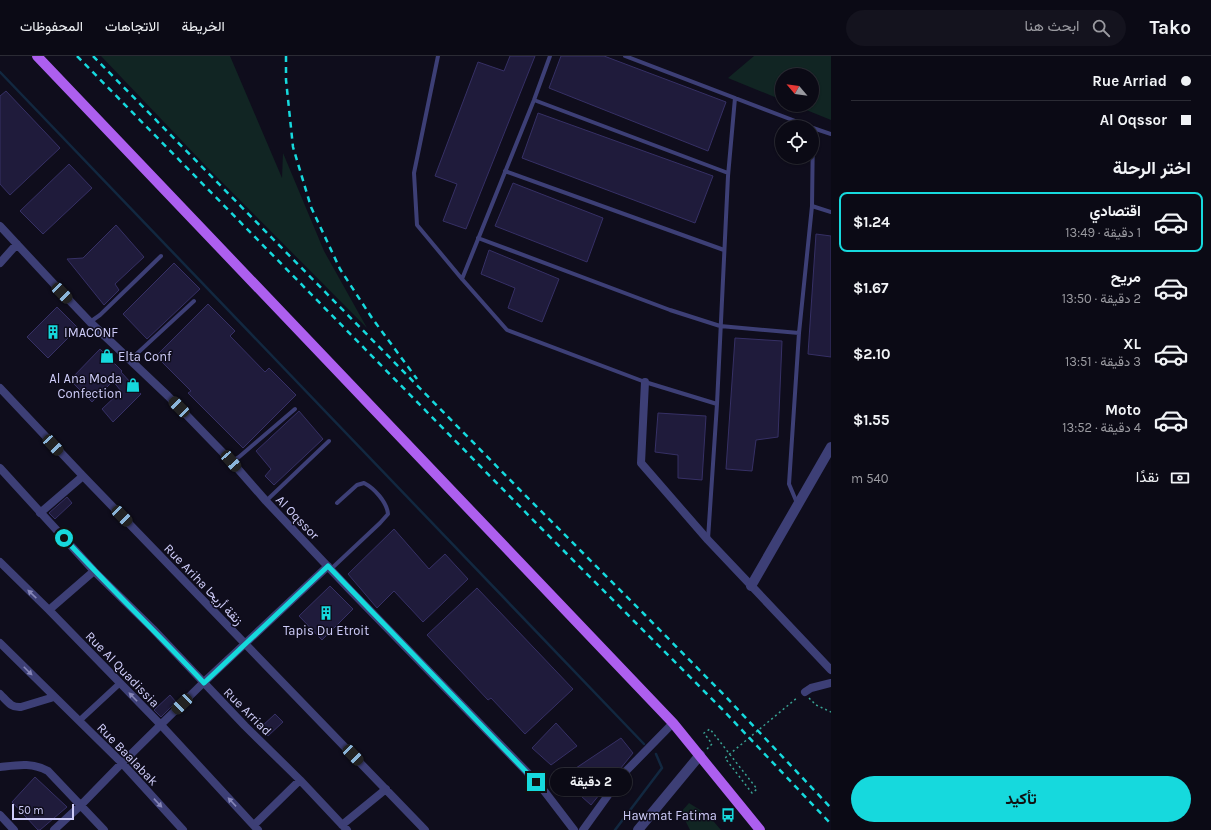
<!DOCTYPE html>
<html lang="ar">
<head>
<meta charset="utf-8">
<style>
  :root { --surface:#0b0a15; --page:#14131e; --text:#f1f3f6; --muted:#9a9aa0; --line:#2b2b34; --accent:#16d9dd }
  body { margin:0; font-family:Karla,Vazirmatn,sans-serif; background:var(--page); color:var(--text); direction:rtl; height:100vh; display:flex; flex-direction:column; font-size:15px; white-space:nowrap }
  * { box-sizing:border-box; margin:0 }
  p { font-size:13px; color:var(--muted) }
  .icon { flex:none; width:22px; height:22px; fill:none; stroke:currentColor; stroke-width:2; stroke-linecap:round; stroke-linejoin:round }
  .map { position:relative; flex:1; overflow:hidden; direction:ltr }
  .panel { display:flex; flex-direction:column; background:var(--surface); width:380px }
  .panel>* { flex:none }
  .top-card { display:grid; align-content:center; height:88px; padding:0 20px; background:var(--surface) }
  .needle { width:26px; rotate:299deg }
  .fabs { position:absolute; left:775px; top:12px; display:grid; gap:8px }
  .fabs a { display:grid; place-items:center; width:44px; height:44px; border-radius:50%; background:var(--surface); box-shadow:0 1px 3px #0004,0 0 0 1px var(--line); font-size:20px }
  .scale { position:absolute; left:12px; bottom:10px; width:62px; box-sizing:border-box; padding-left:4px; border:2px solid #cfcdfa; border-top:0; font-size:11px; line-height:14px; white-space:nowrap; color:#cfcdfa; -webkit-text-stroke:3px #0f0d1c; paint-order:stroke }
  .end { position:absolute; width:18px; height:18px; margin:-9px; border:5px solid #16d9dd; background:#111; box-shadow:0 0 0 2px #111 }
  .from { border-radius:50% }
  .bubble { position:absolute; height:28px; border-radius:14px; background:var(--surface); box-shadow:0 1px 3px #0004,0 0 0 1px var(--line); font-size:13px; font-weight:700; line-height:28px; text-align:center; direction:rtl }
  .car { position:absolute; width:12px; height:24px; margin:-12px -6px; border-radius:5px; box-shadow:0 0 3px 1px #0007; background:linear-gradient(#222 24%,#8ab4d8 0 40%,#222 0 76%,#8ab4d8 0 86%,#222 0) }
  .top-card b { display:flex; align-items:center; gap:14px; height:38px; font-size:15px }
  .top-card b+b { border-top:1px solid var(--line) }
  .top-card i { width:10px; height:10px; background:var(--text) }
  ul { padding:0; list-style:none }
  li { display:flex; align-items:center; gap:12px; height:60px; margin:0 8px 6px; padding:0 12px; border:2px solid transparent; border-radius:8px }
  li div { flex:1 }
  li b { display:block; font-size:15px }
  li em { font-style:normal; font-weight:700 }
  li.active { border-color:var(--accent) }
  li>.icon { width:36px; height:36px; stroke-width:1.5 }
  h2 { padding:0 20px; font-size:18px; line-height:48px }
  .pay { display:flex; align-items:center; gap:10px; height:44px; padding:0 20px; font-size:15px }
  .pay p { margin-inline-start:auto }
  .action { display:flex; gap:8px; margin-top:auto; padding:8px 20px }
  .action a { flex:1; height:46px; border-radius:24px; background:var(--accent); color:#111; font-size:16px; font-weight:700; line-height:46px; text-align:center }
  header { display:flex; align-items:center; gap:24px; box-sizing:border-box; height:56px; padding:0 20px; background:var(--surface); border-bottom:1px solid var(--line) }
  header strong { font-size:19px }
  nav { display:flex; gap:22px; margin-inline-start:auto; font-size:14px }
  .search { width:280px; height:36px; background:var(--page); display:flex; align-items:center; gap:10px; box-sizing:border-box; padding:0 14px; border-radius:22px; color:var(--muted); font-size:15px }
  main { display:flex; flex:1; min-height:0 }
  .map>svg:first-child { display:block }
  .green { fill:#112523 }
  .lines { fill:none; stroke-linecap:round; stroke-linejoin:round }
  .stream { stroke:#122840; stroke-width:2.5 }
  .building { fill:#1f1b3b; stroke:#363065 }
  .path { stroke:#39a394; stroke-width:1.5; stroke-dasharray:2 3; stroke-linecap:butt }
  .service { stroke:#3d3f76; stroke-width:4 }
  .pedestrian { stroke:#3d3f76; stroke-width:6 }
  .minor { stroke:#3d3f76; stroke-width:8 }
  .tertiary { stroke:#3d3f76; stroke-width:10 }
  .primary { stroke:#ad5fef; stroke-width:10 }
  .rail { stroke:#16d9dd; stroke-width:2.5; stroke-dasharray:6 5; stroke-linecap:butt }
  .oneway { fill:#8686b8 }
  .route { stroke:#16d9dd; stroke-width:5 }
  .labels { text-anchor:middle; stroke-width:3; stroke-linejoin:round; paint-order:stroke }
  .poi-label { font-size:13px; fill:#cfcdfa; stroke:#0f0d1c; text-anchor:start }
  .street-label { font-size:13px; fill:#cfcdfa; stroke:#0f0d1c }
</style>
</head>
<body>
<header>
<strong>Tako</strong>
<div class="search"><svg class="icon" aria-label="search" viewBox="0 0 24 24"><circle cx="10" cy="10" r="6"/><path d="M15 15l6 6"/></svg>ابحث هنا</div>
<nav><a>الخريطة</a><a>الاتجاهات</a><a>المحفوظات</a></nav>
</header>
<main>
<section class="panel">
<div class="top-card">
<b><i class="from"></i>Rue Arriad</b>
<b><i></i>Al Oqssor</b>
</div>
<h2>اختر الرحلة</h2>
<ul>
<li class="active"><svg class="icon" aria-label="car" viewBox="0 0 24 24"><path d="M5 17H2v-5l4-1 3-4h7l3 4 3 1v5h-3M9 17h6M6 11h13"/><circle cx="7" cy="17" r="2"/><circle cx="17" cy="17" r="2"/></svg><div><b>اقتصادي</b><p>1 دقيقة · 13:49</p></div><em>$1.24</em></li>
<li><svg class="icon" aria-label="car" viewBox="0 0 24 24"><path d="M5 17H2v-5l4-1 3-4h7l3 4 3 1v5h-3M9 17h6M6 11h13"/><circle cx="7" cy="17" r="2"/><circle cx="17" cy="17" r="2"/></svg><div><b>مريح</b><p>2 دقيقة · 13:50</p></div><em>$1.67</em></li>
<li><svg class="icon" aria-label="car" viewBox="0 0 24 24"><path d="M5 17H2v-5l4-1 3-4h7l3 4 3 1v5h-3M9 17h6M6 11h13"/><circle cx="7" cy="17" r="2"/><circle cx="17" cy="17" r="2"/></svg><div><b>XL</b><p>3 دقيقة · 13:51</p></div><em>$2.10</em></li>
<li><svg class="icon" aria-label="car" viewBox="0 0 24 24"><path d="M5 17H2v-5l4-1 3-4h7l3 4 3 1v5h-3M9 17h6M6 11h13"/><circle cx="7" cy="17" r="2"/><circle cx="17" cy="17" r="2"/></svg><div><b>Moto</b><p>4 دقيقة · 13:52</p></div><em>$1.55</em></li>
</ul>
<div class="pay"><svg class="icon" aria-label="cash" viewBox="0 0 24 24"><path d="M3 7h18v10H3z"/><circle cx="12" cy="12" r="2"/></svg>نقدًا<p>540 m</p></div>
<div class="action"><a>تأكيد</a></div>
</section>
<div class="map">
<svg width="831" height="774" viewBox="0 0 831 774">
  <rect width="100%" height="100%" fill="#0f0d1c"/>
  <path class="green" d="M101 0H230L282 122 283 97 324 195 367 272 204 108Z
    M754 0H831V64L794 49H812V19H782V44L728 22Z
    M689 747 708 759 721 774H690L681 756Z"/>
  <g class="lines">
    <path class="stream" d="M0 16 644 688
      M615 774 662 712 656 698"/>
  </g>
  <path class="building" d="M510 0H535L466 173 443 165 457 128 435 120 478 6 504 15Z
    M561 0H604L726 46 708 95 549 32Z
    M6 35 60 92 10 139 0 128V40Z
    M538 57 713 120 695 167 522 102Z
    M69 108 92 132 43 178 20 155Z
    M513 127 603 162 587 206 495 170Z
    M116 169 144 201 115 228 119 234 104 249 67 203 83 202Z
    M816 178 831 180V301L808 298Z
    M489 194 559 223 542 266 508 252 515 232 481 218Z
    M174 207 200 233 147 283 123 258Z
    M208 248 235 275 230 280 265 316 269 312 296 339 243 392 188 337 191 335 156 300Z
    M57 251 78 272 48 302 27 281Z
    M735 282 782 285 778 381 756 384 752 415 726 413Z
    M100 293 122 315 121 316 141 338 113 366 102 353 121 335 113 325 92 346 70 324Z
    M299 355 323 383 274 429 265 420 271 413 256 395Z
    M658 357 706 360 702 424 678 422V399L655 396Z
    M67 441 72 447 55 463 49 457Z
    M394 473 429 513 445 498 468 523 423 566 394 535 377 552 348 518Z
    M330 530 353 553 322 584 299 560Z
    M477 532 573 633 525 678 491 642 488 644 427 579Z
    M170 639 176 646 161 661 154 654Z
    M275 658 283 666 268 680 260 672Z
    M556 667 577 690 551 709 532 692Z
    M621 682 633 697 591 749 561 722Z
    M35 721 67 751 40 774H38L12 746Z"/>
  <g class="lines">
    <path class="path" d="M809 642 816 649 831 656
      M707 693 712 688 704 677 710 673 757 733 752 737 725 702 798 641"/>
    <path class="service" d="M438 0 414 117 417 169 462 223 507 274 645 326 717 348
      M625 0 811 71
      M534 44 728 117
      M813 72 831 78
      M505 115 724 194
      M812 150 831 156
      M478 182 670 254 720 270 799 277
      M462 223 534 44 550 0
      M90 266 100 259 161 200
      M130 304 194 245
      M232 405 239 401 295 353
      M266 445 329 385
      M797 447 789 428 799 277 812 150 813 72
      M708 483 717 348 728 120 735 42
      M331 513 380 467 388 458C387 446 374 432 364 427L357 429 337 447"/>
    <path class="pedestrian" d="M79 665 120 627"/>
    <path class="minor" d="M0 170 53 227 90 266 168 340 231 405 266 445 350 534 527 716 545 736 574 774
      M0 207 17 188
      M645 326 641 407 708 484 831 614
      M0 332 83 420 425 774
      M0 412 94 515 153 573 245 670 300 724 347 774
      M40 457 83 420
      M0 506 49 554 161 669 258 774
      M49 554 94 515
      M0 587 122 707 183 774
      M805 636 811 632 831 627
      M0 638C7 645 11 652 21 651L54 641
      M0 711C17 709 32 706 48 715L104 774
      M0 759 14 774
      M254 769 300 724
      M342 769 386 733
      M54 774 80 750 122 707 203 627 328 510
      M583 774 614 731 627 714 673 667"/>
    <path class="tertiary" d="M751 530 831 391
      M638 774 700 699"/>
    <path class="primary" d="M37 0 673 667 760 774"/>
    <path class="rail" d="M77 0 541 472 722 653 831 768
      M93 0 520 434 645 559 727 642 831 752
      M286 0V24L293 91 311 151 340 213 372 262 417 323"/>
  </g>
  <defs><path id="oneway-solid" d="M-6-.8H1V-3.2L6.5 0L1 3.2V.8H-6Z"/></defs>
  <g class="oneway">
    <use href="#oneway-solid" transform="translate(32 538) rotate(-137)"/>
    <use href="#oneway-solid" transform="translate(28 615) rotate(45)"/>
    <use href="#oneway-solid" transform="translate(133 641) rotate(-134)"/>
    <use href="#oneway-solid" transform="translate(232 746) rotate(-133)"/>
    <use href="#oneway-solid" transform="translate(158 747) rotate(47)"/>
  </g>
  <g class="lines">
    <path class="route" d="M64 482C110 532 158 578 204 627L328 510 536 726"/>
  </g>
  <defs>
    <symbol id="building-bare" viewBox="-9 -9 18 18"><path d="M-4-6H4V6H1V3H-1V6H-4ZM-2.5-4.3h1.7v1.8h-1.7ZM.8-4.3h1.7v1.8H.8ZM-2.5-1h1.7V.8h-1.7ZM.8-1h1.7V.8H.8Z" fill="#16d9dd" stroke="#0f0d1c" stroke-width="2.5" paint-order="stroke"/></symbol>
    <symbol id="shop-bare" viewBox="-9 -9 18 18"><path d="M-5-2.5h2.3a2.7 3.5 0 0 1 5.4 0H5L5.5 6h-11ZM-1.5-2.5h3a1.5 2.3 0 0 0-3 0Z" fill="#16d9dd" stroke="#0f0d1c" stroke-width="2.5" paint-order="stroke"/></symbol>
    <symbol id="bus-bare" viewBox="-9 -9 18 18"><path d="M-5-6H5V4H4V6H2V4H-2V6H-4V4H-5ZM-3.5-4V0h7V-4ZM-3.5 1.2v1.5H-2V1.2ZM2 1.2v1.5H3.5V1.2Z" fill="#16d9dd" stroke="#0f0d1c" stroke-width="2.5" paint-order="stroke"/></symbol>
  </defs>
  <g fill-rule="evenodd">
    <use href="#building-bare" x="43" y="266" width="20" height="20"/>
    <use href="#shop-bare" x="97" y="290" width="20" height="20"/>
    <use href="#shop-bare" x="123" y="319" width="20" height="20"/>
    <use href="#building-bare" x="316" y="547" width="20" height="20"/>
    <use href="#bus-bare" x="718" y="749" width="20" height="20"/>
  </g>
  <g class="labels">
    <g class="poi-label">
      <text x="64" y="281">IMACONF</text>
      <text x="118" y="305">Elta Conf</text>
      <text x="122" y="327" text-anchor="end">Al Ana Moda<tspan x="122" dy="15">Confection</tspan></text>
      <text x="326" y="579" text-anchor="middle">Tapis Du Etroit</text>
      <text x="717" y="764" text-anchor="end">Hawmat Fatima</text>
    </g>
    <g class="street-label">
      <text transform="translate(298 461) rotate(46)" y="5">Al Oqssor</text>
      <text transform="translate(204 528) rotate(46)" y="5">Rue Ariha زنقة أريحا</text>
      <text transform="translate(123 613) rotate(46)" y="5">Rue Al Quadissia</text>
      <text transform="translate(248 655) rotate(45)" y="5">Rue Arriad</text>
      <text transform="translate(128 698) rotate(46)" y="5">Rue Baalabak</text>
    </g>
  </g>
</svg>
<div class="fabs">
<a><svg class="needle" viewBox="-14 -14 28 28"><path d="M0-13l5 13h-10z" fill="#e53935"/><path d="M0 13l5-13h-10z" fill="#9a9aa0"/></svg></a>
<a><svg class="icon" aria-label="locate" viewBox="0 0 24 24"><circle cx="12" cy="12" r="6"/><path d="M12 2v4M12 18v4M2 12h4M18 12h4"/></svg></a>
</div>
<div class="scale">50 m</div>
<i class="end from" style="left:64px;top:482px"></i>
<i class="end" style="left:536px;top:726px"></i>
<div class="bubble" style="left:550px;top:712px;width:82px">2 دقيقة</div>
<i class="car" style="left:62px;top:237px;rotate:136deg"></i>
<i class="car" style="left:179px;top:351px;rotate:316deg"></i>
<i class="car" style="left:53px;top:389px;rotate:137deg"></i>
<i class="car" style="left:231px;top:405px;rotate:139deg"></i>
<i class="car" style="left:122px;top:460px;rotate:136deg"></i>
<i class="car" style="left:182px;top:648px;rotate:226deg"></i>
<i class="car" style="left:353px;top:699px;rotate:136deg"></i>
</div>
</main>
</body>
</html>
